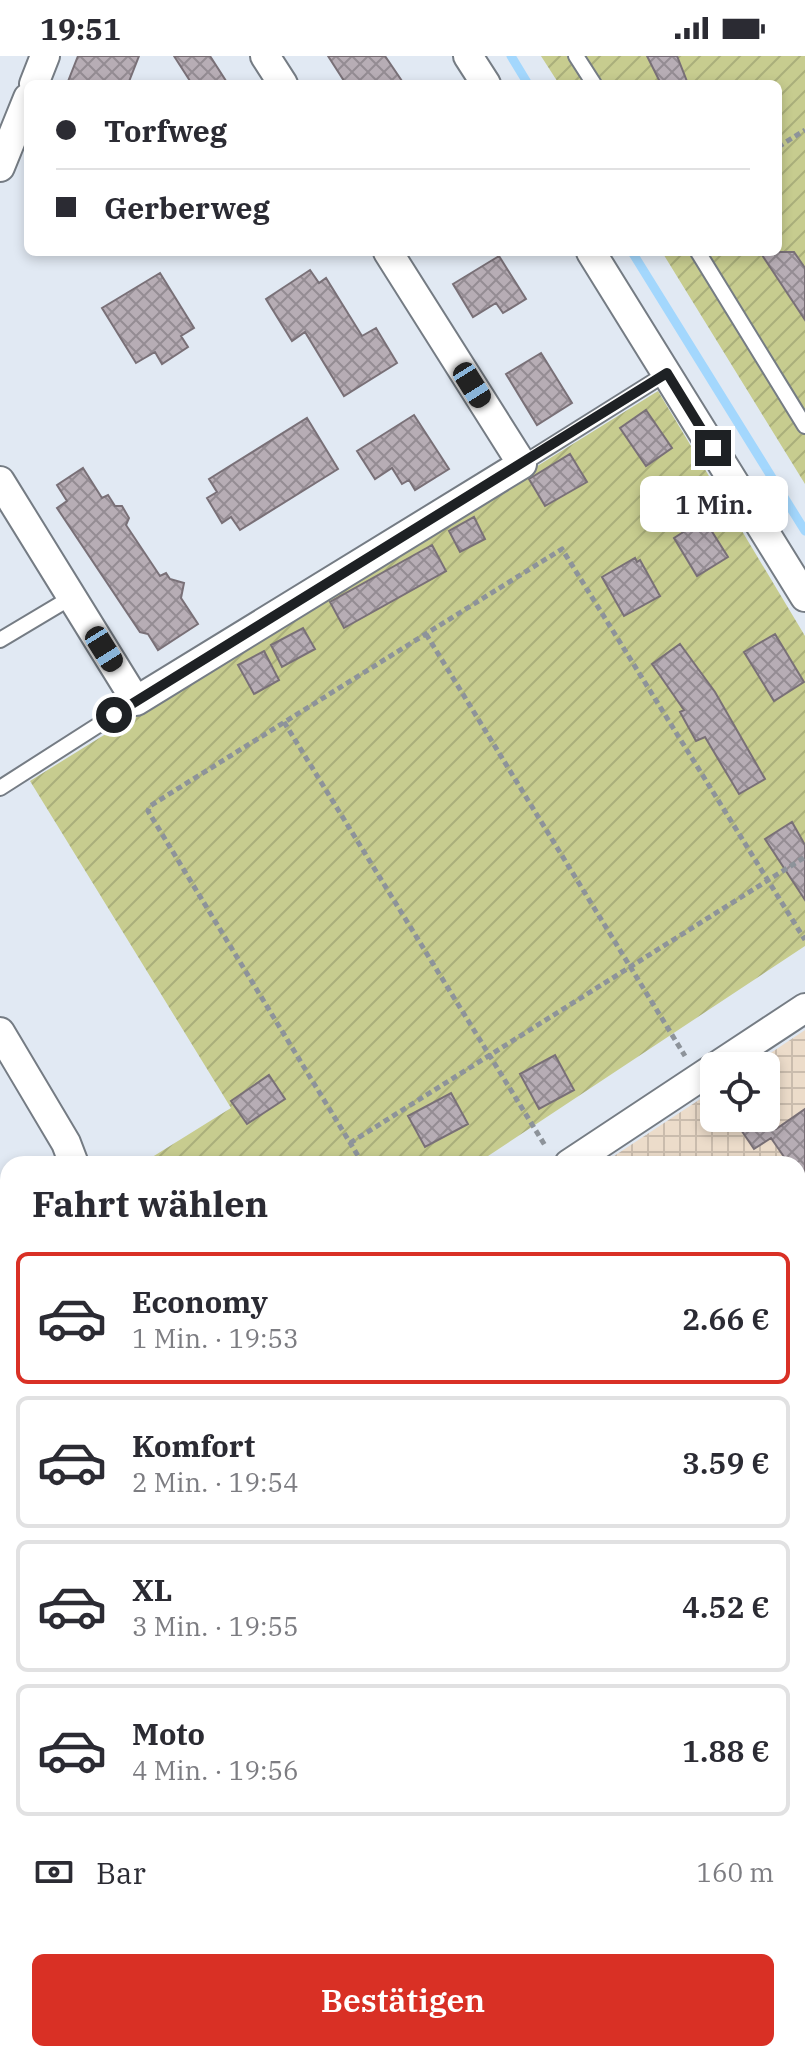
<!DOCTYPE html>
<html lang="de">
<head>
<meta charset="utf-8">
<style>
  :root { --surface:#fff; --page:#f7f7f7; --text:#2b2b33; --muted:#7c7c81; --line:#e1e1e2; --accent:#d93025 }
  body { margin:0; font-family:"IBM Plex Serif",serif; background:var(--page); color:var(--text); height:100vh; display:flex; flex-direction:column; font-size:30px; white-space:nowrap }
  * { box-sizing:border-box; margin:0 }
  p { font-size:26px; color:var(--muted) }
  .icon { flex:none; width:44px; height:44px; fill:none; stroke:currentColor; stroke-width:2; stroke-linecap:round; stroke-linejoin:round }
  .map { position:relative; flex:1; overflow:hidden }
  .details { position:absolute; left:0px; top:1100px; width:806px; height:906px; display:flex; flex-direction:column; background:var(--surface); border-radius:24px 24px 0 0; box-shadow:0 4px 12px #0003 }
  .details>* { flex:none }
  .guide { position:absolute; left:24px; top:24px; width:758px; height:176px; border-radius:12px; box-shadow:0 4px 12px #0003; display:grid; align-content:center; height:176px; padding:0 32px; background:var(--surface) }
  .tools { position:absolute; left:700px; top:996px; display:grid; gap:16px }
  .tools a { display:grid; place-items:center; width:80px; height:80px; border-radius:12px; background:var(--surface); box-shadow:0 4px 12px #0003; font-size:40px }
  .end { position:absolute; width:36px; height:36px; margin:-18px; border:10px solid #1e2124; background:#fff; box-shadow:0 0 0 4px #fff }
  .from { border-radius:50% }
  .bubble { position:absolute; height:56px; border-radius:12px; background:var(--surface); box-shadow:0 4px 12px #0003; font-size:26px; font-weight:600; line-height:56px; text-align:center }
  .car { position:absolute; width:24px; height:48px; margin:-24px -12px; border-radius:10px; box-shadow:0 0 6px 2px #0007; background:linear-gradient(#222 24%,#8ab4d8 0 40%,#222 0 76%,#8ab4d8 0 86%,#222 0) }
  .guide b { display:flex; align-items:center; gap:28px; height:76px; font-size:30px }
  .guide b+b { border-top:2px solid var(--line) }
  .guide i { width:20px; height:20px; background:var(--text) }
  ul { padding:0; list-style:none }
  li { display:flex; align-items:center; gap:24px; height:132px; margin:0 16px 12px; padding:0 16px; border:4px solid var(--line); border-radius:12px }
  li div { flex:1 }
  li b { display:block; font-size:30px }
  li em { font-style:normal; font-weight:600 }
  li.on { border-color:var(--accent) }
  li>.icon { width:72px; height:72px; stroke-width:1.5 }
  h2 { padding:0 32px; font-size:36px; line-height:96px }
  .pay { display:flex; align-items:center; gap:20px; height:88px; padding:0 32px; font-size:30px }
  .pay p { margin-inline-start:auto }
  .button { display:flex; gap:16px; margin-top:auto; padding:16px 32px }
  .button a { flex:1; height:92px; border-radius:12px; background:var(--accent); color:#fff; font-size:32px; font-weight:600; line-height:92px; text-align:center }
  .status { display:flex; justify-content:space-between; align-items:center; height:56px; padding:0 40px; background:var(--surface); direction:ltr }
  .status svg { height:22px; fill:currentColor }
  .map>svg:first-child { display:block }
  .industrial { fill:url(#industrial-grid) }
  .garden { fill:url(#garden-furrows) }
  .lines { fill:none; stroke-linecap:round; stroke-linejoin:round }
  .stream { stroke:#a3d7fd; stroke-width:9 }
  .building { fill:url(#building-cross-hatch); stroke:#797077; stroke-width:2 }
  .service-casing { stroke:#757c84; stroke-width:18 }
  .minor-casing { stroke:#757c84; stroke-width:32 }
  .path { stroke:#8d939a; stroke-width:5; stroke-dasharray:6 4; stroke-linecap:butt }
  .service { stroke:#fff; stroke-width:14 }
  .minor { stroke:#fff; stroke-width:28 }
  .route { stroke:#1e2124; stroke-width:10 }
</style>
</head>
<body>
<div class="status"><b>19:51</b><svg viewBox="0 0 49 12"><path d="M0 12V9h3v3zM5 12V6h3v6zM10 12V3h3v9zM15 12V0h3v12zM26 1h20v11H26zM47 4h2v5h-2z"/></svg></div>
<div class="map">
<svg width="805" height="2005" viewBox="0 0 805 2005">
  <defs>
    <pattern id="industrial-grid" width="8" height="8" patternUnits="userSpaceOnUse" patternTransform="scale(2)"><rect width="8" height="8" fill="#ecdcca"/><path d="M0 4h8M4 0v8" fill="none" stroke="#cabcad"/></pattern>
    <pattern id="garden-furrows" width="10" height="10" patternUnits="userSpaceOnUse" patternTransform="scale(2)"><rect width="10" height="10" fill="#c7cc8f"/><path d="M-1 1l2-2M0 10L10 0M9 11l2-2" fill="none" stroke="#aaaf7b"/></pattern>
    <pattern id="building-cross-hatch" width="8" height="8" patternUnits="userSpaceOnUse" patternTransform="scale(2)"><rect width="8" height="8" fill="#b7adb5"/><path d="M0 0l8 8M0 8l8-8" fill="none" stroke="#948c93"/></pattern>
  </defs>
  <rect width="100%" height="100%" fill="#e1e9f3"/>
  <path class="industrial" d="M805 974V1822L798 1828V1108H602L714 1034V1062H766V1010H751Z
    M8 1498V1998H592L584 2005H0V1504Z"/>
  <path class="garden" d="M541 0H805V428L662 196H778V28H559Z
    M658 335 805 580V890L476 1108H141L231 1052 30 725Z"/>
  <g class="lines">
    <path class="stream" d="M511 0 528 28
      M632 196 805 475"/>
  </g>
  <path class="building" d="M78 0H139L128 28H67Z
    M174 0H210L228 28H192Z
    M328 0H385L404 28H346Z
    M647 0H677L688 28H661Z
    M760 196H794L805 212V264Z
    M499 200 526 243 503 257 496 247 473 261 453 228Z
    M310 214 319 227 326 222 362 280 376 272 397 307 344 340 305 276 292 285 266 243Z
    M160 217 194 272 181 280 188 291 162 308 155 296 136 307 102 252Z
    M541 297 572 347 537 369 506 318Z
    M646 354 672 392 646 410 620 372Z
    M414 359 449 413 415 434 409 424 402 428 392 412 375 423 357 395Z
    M307 362 338 413 240 474 231 461 222 467 207 442 217 436 209 423Z
    M570 398 587 426 545 450 529 423Z
    M83 412 102 442 108 439 115 450H122L129 462 126 469 160 520 166 517 170 523 184 527 181 542 198 568 158 594 148 578 140 576 57 452 67 445 57 429Z
    M474 461 485 483 460 496 449 475Z
    M704 463 728 501 697 520 674 482Z
    M432 489 446 515 344 572 330 546Z
    M635 502 637 506 640 504 660 540 624 560 602 521Z
    M303 572 315 593 282 611 271 589Z
    M775 578 804 626 774 645 744 596Z
    M680 588 715 636 765 723 739 738 705 681 696 685 680 656 684 654 652 608Z
    M264 595 279 624 254 638 238 609Z
    M792 766 805 789V844L765 783Z
    M555 999 574 1034 539 1053 520 1018Z
    M269 1019 285 1043 247 1068 231 1045Z
    M451 1037 468 1068 425 1091 408 1060Z
    M805 1053V1132L798 1122V1108H789L771 1082 754 1093 733 1062H768L776 1073Z"/>
  <g class="lines">
    <defs>
      <path id="service" d="M576 0 594 28
        M698 196 805 370
        M522 408 667 317
        M0 584 72 541
        M0 732 136 645
        M798 1628 805 1613
        M798 1635 805 1644
        M698 1998 703 2005
        M542 2005 543 1998"/>
      <path id="minor" d="M265 0 283 28
        M468 0 486 28
        M34 28 45 0
        M0 111 28 42
        M591 196 805 541
        M0 425 136 645 522 408 388 196
        M0 976 66 1087 74 1108
        M717 1010 805 952
        M569 1108 714 1012
        M0 1481 8 1476
        M798 1872 805 1867
        M473 1998 479 2005
        M630 2005 639 1998"/>
    </defs>
    <use href="#service" class="service-casing"/>
    <use href="#minor" class="minor-casing"/>
    <path class="path" d="M778 91 805 74
      M426 578 685 1000
      M284 666 546 1091
      M350 1087 805 801
      M363 1108 148 755 150 750 562 493 805 884"/>
    <use href="#service" class="service"/>
    <use href="#minor" class="minor"/>
  </g>
  <g class="lines">
    <path class="route" d="M114 659 667 317 713 392"/>
  </g>
</svg>
<div class="tools">
<a><svg class="icon" aria-label="locate" viewBox="0 0 24 24"><circle cx="12" cy="12" r="6"/><path d="M12 2v4M12 18v4M2 12h4M18 12h4"/></svg></a>
</div>
<i class="end from" style="left:114px;top:659px"></i>
<i class="end" style="left:713px;top:392px"></i>
<div class="bubble" style="left:640px;top:420px;width:148px">1 Min.</div>
<i class="car" style="left:472px;top:329px;rotate:148deg"></i>
<i class="car" style="left:104px;top:593px;rotate:148deg"></i>
<div class="guide">
<b><i class="from"></i>Torfweg</b>
<b><i></i>Gerberweg</b>
</div>
<section class="details">
<h2>Fahrt wählen</h2>
<ul>
<li class="on"><svg class="icon" aria-label="car" viewBox="0 0 24 24"><path d="M5 17H2v-5l4-1 3-4h7l3 4 3 1v5h-3M9 17h6M6 11h13"/><circle cx="7" cy="17" r="2"/><circle cx="17" cy="17" r="2"/></svg><div><b>Economy</b><p>1 Min. · 19:53</p></div><em>2.66 €</em></li>
<li><svg class="icon" aria-label="car" viewBox="0 0 24 24"><path d="M5 17H2v-5l4-1 3-4h7l3 4 3 1v5h-3M9 17h6M6 11h13"/><circle cx="7" cy="17" r="2"/><circle cx="17" cy="17" r="2"/></svg><div><b>Komfort</b><p>2 Min. · 19:54</p></div><em>3.59 €</em></li>
<li><svg class="icon" aria-label="car" viewBox="0 0 24 24"><path d="M5 17H2v-5l4-1 3-4h7l3 4 3 1v5h-3M9 17h6M6 11h13"/><circle cx="7" cy="17" r="2"/><circle cx="17" cy="17" r="2"/></svg><div><b>XL</b><p>3 Min. · 19:55</p></div><em>4.52 €</em></li>
<li><svg class="icon" aria-label="car" viewBox="0 0 24 24"><path d="M5 17H2v-5l4-1 3-4h7l3 4 3 1v5h-3M9 17h6M6 11h13"/><circle cx="7" cy="17" r="2"/><circle cx="17" cy="17" r="2"/></svg><div><b>Moto</b><p>4 Min. · 19:56</p></div><em>1.88 €</em></li>
</ul>
<div class="pay"><svg class="icon" aria-label="cash" viewBox="0 0 24 24"><path d="M3 7h18v10H3z"/><circle cx="12" cy="12" r="2"/></svg>Bar<p>160 m</p></div>
<div class="button"><a>Bestätigen</a></div>
</section>
</div>
</body>
</html>
